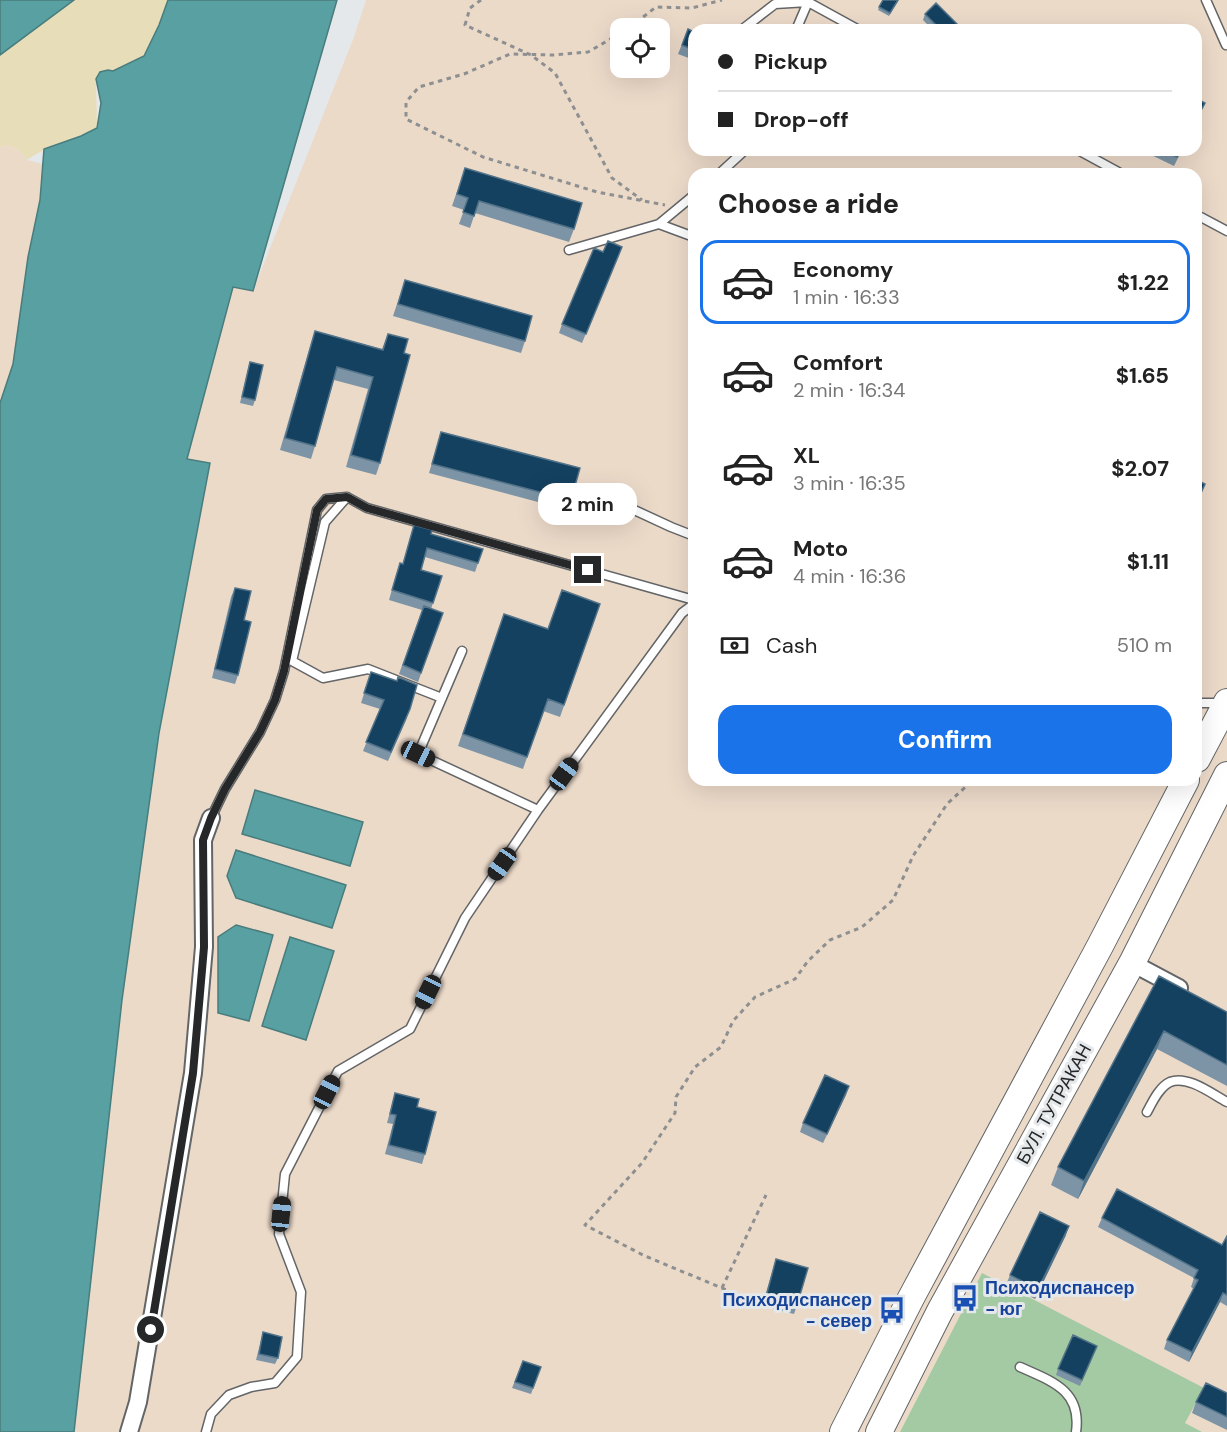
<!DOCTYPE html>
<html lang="en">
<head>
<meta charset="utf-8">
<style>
  :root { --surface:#fff; --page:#f2f2f2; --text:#222; --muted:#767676; --line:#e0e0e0; --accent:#1a73e8 }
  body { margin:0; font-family:"DM Sans",sans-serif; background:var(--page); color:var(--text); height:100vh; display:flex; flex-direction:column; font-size:22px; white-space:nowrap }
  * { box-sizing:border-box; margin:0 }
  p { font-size:20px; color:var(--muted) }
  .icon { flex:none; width:33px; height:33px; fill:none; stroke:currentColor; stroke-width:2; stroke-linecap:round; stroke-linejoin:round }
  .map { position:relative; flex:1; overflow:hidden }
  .details { position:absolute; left:688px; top:168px; width:514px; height:618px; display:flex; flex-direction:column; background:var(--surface); border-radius:18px; box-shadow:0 6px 24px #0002 }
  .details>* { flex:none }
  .top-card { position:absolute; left:688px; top:24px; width:514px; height:132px; border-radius:18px; box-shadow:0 6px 24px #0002; display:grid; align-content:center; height:132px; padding:0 30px; background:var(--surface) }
  .tools { position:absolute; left:610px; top:18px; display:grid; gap:12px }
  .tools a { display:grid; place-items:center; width:60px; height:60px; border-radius:12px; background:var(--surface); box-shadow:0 6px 24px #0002; font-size:30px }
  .end { position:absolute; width:27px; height:27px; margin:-14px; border:8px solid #262728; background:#fff; box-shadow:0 0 0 3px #fff }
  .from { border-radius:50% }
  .bubble { position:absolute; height:42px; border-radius:18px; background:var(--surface); box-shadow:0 6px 24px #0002; font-size:20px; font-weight:700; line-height:42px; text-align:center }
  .car { position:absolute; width:18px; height:36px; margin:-18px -9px; border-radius:8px; box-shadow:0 0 4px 2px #0007; background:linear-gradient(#222 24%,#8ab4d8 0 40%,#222 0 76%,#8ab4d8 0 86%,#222 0) }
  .top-card b { display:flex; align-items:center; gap:21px; height:57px; font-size:22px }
  .top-card b+b { border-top:2px solid var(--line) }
  .top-card i { width:15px; height:15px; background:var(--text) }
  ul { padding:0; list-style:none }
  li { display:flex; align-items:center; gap:18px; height:84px; margin:0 12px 9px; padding:0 18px; border:3px solid transparent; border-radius:18px }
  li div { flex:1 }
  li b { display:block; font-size:22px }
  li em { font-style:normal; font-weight:700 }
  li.selected { border-color:var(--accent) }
  li>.icon { width:54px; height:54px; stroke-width:1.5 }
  h2 { padding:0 30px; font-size:27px; line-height:72px }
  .pay { display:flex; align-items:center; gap:15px; height:66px; padding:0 30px; font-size:22px }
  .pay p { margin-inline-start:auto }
  .cta { display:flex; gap:12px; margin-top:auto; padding:12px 30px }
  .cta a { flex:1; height:69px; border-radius:18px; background:var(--accent); color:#fff; font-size:24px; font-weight:700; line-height:69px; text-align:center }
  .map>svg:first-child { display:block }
  .industrial { fill:#ecdac9; fill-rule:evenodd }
  .green { fill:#a3caa2 }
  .sand { fill:#e7deb9 }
  .water { fill:#58a0a1; stroke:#497c7d; stroke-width:1.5 }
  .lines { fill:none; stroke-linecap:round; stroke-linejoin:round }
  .lane-casing { stroke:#636567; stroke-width:11 }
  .street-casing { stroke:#636567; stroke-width:20 }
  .primary-casing { stroke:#636567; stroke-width:28 }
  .path { stroke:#8d8f90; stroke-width:3; stroke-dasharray:4.5 4.5; stroke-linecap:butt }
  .lane { stroke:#fff; stroke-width:8 }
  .street { stroke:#fff; stroke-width:16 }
  .primary { stroke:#fff; stroke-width:26 }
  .wall { fill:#7c94a5 }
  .shaded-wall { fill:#537389 }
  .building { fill:#144160; stroke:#537389; stroke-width:1.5 }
  .route { stroke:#262728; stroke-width:8 }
  .labels { text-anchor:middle; stroke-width:6; stroke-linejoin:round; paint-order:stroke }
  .street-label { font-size:18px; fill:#262728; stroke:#e5e8ea }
  .transit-label { font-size:18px; font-weight:bold; fill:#164399; stroke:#e5e8ea; text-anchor:start }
</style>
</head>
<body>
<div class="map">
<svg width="1227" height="1432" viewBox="0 0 1227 1432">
  <rect width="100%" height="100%" fill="#e5e8ea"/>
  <path class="industrial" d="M366 0H1227V1432H74L125 979 158 743 210 464 187 460 233 286 253 291 354 37ZM621 28H660V68H621ZM694 30H1197V150H694ZM694 174H1197V780H694Z
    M7 145 19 150 27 160 43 164 40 200 28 257 13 364 0 403V147Z"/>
  <path class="green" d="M982 1273 1204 1388 1185 1423 1202 1432H900Z"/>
  <path class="sand" d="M74 0H168V4L144 56 113 71 108 70 96 79 97 128C72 140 50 144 27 160L19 150 7 145 0 147V55Z"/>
  <path class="water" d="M0 0H74L0 55Z
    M168 0H337L253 291 233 287 187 459 210 463 159 733 122 1000 74 1432H0V403L13 364 28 257 40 200 44 149 81 136 97 128 101 103 96 79 100 72 108 70 113 71 144 56 159 25Z
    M255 790 363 822 350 866 242 834Z
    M236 850 346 885 332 928 236 898 227 876Z
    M236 925 273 935 249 1021 218 1013V937Z
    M290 937 334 951 306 1040 262 1026Z"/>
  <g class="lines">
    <defs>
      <path id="lane" d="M1206 0 1226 45
        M744 28 775 4 808 2 859 30
        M796 30 808 2
        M1078 150 1122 174
        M719 174 745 150
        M1197 215 1227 231
        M659 224 694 237
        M569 250 659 224 694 195
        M347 497 325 522 292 661 323 678 368 669 442 698
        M617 502 671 527 694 536
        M462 651 418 754 538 810
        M1197 703H1224
        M211 818 225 789 260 732 275 700 284 671 317 510 326 499 347 497 367 508 694 600
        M1147 1112C1152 1103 1159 1087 1170 1082 1188 1075 1212 1094 1227 1102
        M1020 1367C1051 1381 1082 1390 1076 1432
        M206 1432 211 1414 229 1395 251 1387 275 1383 297 1357 301 1292 279 1234 285 1174 338 1071 410 1029 465 918 538 810 682 613 694 604"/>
      <path id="street" d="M1132 963 1179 988
        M129 1432 138 1402 193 1073 204 947 203 840 211 818"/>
      <path id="primary" d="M1197 759 1227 702
        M843 1432 911 1298 1100 946 1186 780
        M879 1432 940 1311 1132 963 1227 775"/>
    </defs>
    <use href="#lane" class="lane-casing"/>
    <use href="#street" class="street-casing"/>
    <use href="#primary" class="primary-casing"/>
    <path class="path" d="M481 0 470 8 465 25 531 55 555 73 612 178 642 200
      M629 28 656 7 692 8 722 0
      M621 33 588 52 553 55 510 54 464 74 419 87 406 102V119L483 157 597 192 665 205
      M1014 780 1022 782 1023 780
      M722 1288 766 1195
      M734 1293 645 1256 585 1225 642 1163 675 1113 676 1097 695 1067 721 1047 733 1021 755 997 795 979 808 961 830 940 862 927 893 900 913 856 947 804 973 780"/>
    <use href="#lane" class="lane"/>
    <use href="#street" class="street"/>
    <use href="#primary" class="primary"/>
  </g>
  <path class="wall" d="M899 0 889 16 878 10 879 7Z
    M925 14 962 29V30H933L923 20Z
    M688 29 694 32V60L678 54Z
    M1141 150H1182L1174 166Z
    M465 168 574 229 569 242 475 213 470 228 459 224 464 210 452 206Z
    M622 247 582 343 559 333 562 324Z
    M405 280 525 341 521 353 393 316Z
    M315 331 382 349 388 334 404 353 380 463 376 475 346 467 368 389 334 380 315 446 311 459 280 450 311 343Z
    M250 362 255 400 253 406 240 403 248 369Z
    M441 432 571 500 568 510 429 473Z
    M414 525 431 534 478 563 475 572 425 557 421 570 442 576 431 609 443 613 418 682 399 674 422 610 389 600 397 572 403 564Z
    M235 588 244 620 238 675 235 684 212 678 231 597Z
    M600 604 560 717 543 711 523 769 458 746 504 614 548 629Z
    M371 672 407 718 388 761 363 751 380 709 361 703Z
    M1159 976 1227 1012V1086L1157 1049 1078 1199 1051 1185 1058 1167Z
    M849 1086 823 1143 800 1132 803 1123Z
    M395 1093 417 1107 425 1154 422 1164 385 1154 393 1124 387 1123Z
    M1102 1218 1222 1245 1227 1236V1306L1220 1302 1189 1362 1164 1349 1167 1340 1194 1289 1191 1287 1194 1278 1098 1227Z
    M1066 1235 1035 1299 1006 1285 1010 1275Z
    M776 1259 797 1305 794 1314 762 1306Z
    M263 1332 278 1358 275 1364 256 1360Z
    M1097 1346 1080 1386 1056 1375 1058 1369Z
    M523 1361 541 1367 531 1394 512 1388Z
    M1227 1393V1430L1192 1413 1196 1402Z"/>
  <path class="shaded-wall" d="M1164 1031 1157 1049 1078 1199 1084 1181Z
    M849 1086 846 1095 823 1143 827 1134Z
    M1069 1226 1066 1235 1035 1299 1038 1289Z
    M1223 1293 1220 1302 1189 1362 1192 1352Z"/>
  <path class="building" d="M883 0H898L890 13 879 7Z
    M936 3 962 29 961 30H941L925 14Z
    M710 27 717 30H708Z
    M688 29 694 32V50L682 45Z
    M1197 99 1205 103 1197 118Z
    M1163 150H1181L1177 157Z
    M465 168 582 203 574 229 479 201 474 216 463 212 468 198 457 194Z
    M608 241 622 247 586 334 562 324 594 248 603 252Z
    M405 280 532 316 525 341 398 304Z
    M315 331 383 350 388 334 408 339 404 353 410 355 380 463 351 455 373 377 337 367 315 446 285 438Z
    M250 362 263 365 255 400 242 397Z
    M441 432 580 468 571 500 432 464Z
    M1197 480 1205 484 1197 502Z
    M414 525 432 530 431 534 483 549 478 563 427 548 421 570 442 576 433 603 392 590 400 563 403 564Z
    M235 588 251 591 244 620 251 622 238 675 215 669Z
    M562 590 600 604 564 705 548 699 527 757 463 734 504 614 548 629Z
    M424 606 443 613 421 673 403 665Z
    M371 672 397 681 398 677 417 685 410 709 391 752 366 742 384 700 364 693Z
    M1159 976 1227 1012V1065L1164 1031 1084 1181 1058 1167Z
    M825 1075 849 1086 827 1134 803 1123Z
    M395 1093 419 1099 417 1107 436 1112 425 1154 389 1145 396 1115 390 1114Z
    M1117 1189 1222 1245 1227 1236V1295L1223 1293 1192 1352 1167 1340 1198 1280 1194 1278 1198 1270 1102 1218Z
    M1040 1212 1069 1226 1038 1289 1010 1275Z
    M776 1259 808 1268 797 1305 766 1297Z
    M263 1332 282 1337 278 1358 259 1354Z
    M1073 1335 1097 1346 1082 1380 1058 1369Z
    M523 1361 541 1367 533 1388 515 1382Z
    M1206 1383 1227 1393V1417L1196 1402Z"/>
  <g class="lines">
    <path class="route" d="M151 1330 193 1073 204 947 203 840 211 818 225 789 260 732 275 700 284 671 317 510 326 499 347 497 367 508 588 570"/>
  </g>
  <defs>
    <symbol id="bus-bare" viewBox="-9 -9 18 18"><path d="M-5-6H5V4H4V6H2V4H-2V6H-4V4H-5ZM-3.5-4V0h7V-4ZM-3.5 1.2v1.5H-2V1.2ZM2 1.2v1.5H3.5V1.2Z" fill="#1a4fb4" stroke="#e5e8ea" stroke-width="2.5" paint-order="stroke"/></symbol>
  </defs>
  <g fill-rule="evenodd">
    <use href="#bus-bare" x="946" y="1279" width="38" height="38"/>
    <use href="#bus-bare" x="873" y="1291" width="38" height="38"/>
  </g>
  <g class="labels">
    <g class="street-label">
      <text transform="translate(1054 1104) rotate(-61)" y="6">БУЛ. ТУТРАКАН</text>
    </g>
    <g class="transit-label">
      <text x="985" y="1294">Психодиспансер<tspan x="985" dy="21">- юг</tspan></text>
      <text x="872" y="1306" text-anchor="end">Психодиспансер<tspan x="872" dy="21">- север</tspan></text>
    </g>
  </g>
</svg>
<div class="tools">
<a><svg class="icon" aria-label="locate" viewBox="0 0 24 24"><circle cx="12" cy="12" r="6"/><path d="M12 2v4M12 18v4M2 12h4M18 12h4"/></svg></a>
</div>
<i class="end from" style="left:151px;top:1330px"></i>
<i class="end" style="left:588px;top:570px"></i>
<div class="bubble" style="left:538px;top:483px;width:99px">2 min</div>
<i class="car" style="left:418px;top:754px;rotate:115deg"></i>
<i class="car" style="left:564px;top:774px;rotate:36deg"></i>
<i class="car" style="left:502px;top:864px;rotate:215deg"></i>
<i class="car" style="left:428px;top:992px;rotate:206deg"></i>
<i class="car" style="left:327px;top:1092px;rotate:27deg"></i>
<i class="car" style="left:281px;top:1214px;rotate:6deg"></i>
<div class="top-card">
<b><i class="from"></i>Pickup</b>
<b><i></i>Drop-off</b>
</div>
<section class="details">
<h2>Choose a ride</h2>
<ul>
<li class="selected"><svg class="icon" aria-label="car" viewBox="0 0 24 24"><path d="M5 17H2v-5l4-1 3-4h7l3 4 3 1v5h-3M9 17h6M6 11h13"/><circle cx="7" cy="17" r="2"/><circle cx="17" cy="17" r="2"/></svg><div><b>Economy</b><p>1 min · 16:33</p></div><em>$1.22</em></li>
<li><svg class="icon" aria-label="car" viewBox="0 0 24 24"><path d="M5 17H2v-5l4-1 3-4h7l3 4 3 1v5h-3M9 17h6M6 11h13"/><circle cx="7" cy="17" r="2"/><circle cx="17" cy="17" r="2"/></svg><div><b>Comfort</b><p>2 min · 16:34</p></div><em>$1.65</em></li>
<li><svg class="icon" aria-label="car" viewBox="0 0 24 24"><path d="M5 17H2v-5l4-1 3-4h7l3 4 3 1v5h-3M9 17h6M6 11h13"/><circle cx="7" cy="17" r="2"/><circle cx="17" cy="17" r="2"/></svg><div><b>XL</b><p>3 min · 16:35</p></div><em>$2.07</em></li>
<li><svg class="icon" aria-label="car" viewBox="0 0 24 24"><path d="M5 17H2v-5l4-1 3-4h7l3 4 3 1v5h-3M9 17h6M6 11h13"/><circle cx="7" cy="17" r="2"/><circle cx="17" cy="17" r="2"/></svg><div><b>Moto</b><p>4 min · 16:36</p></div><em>$1.11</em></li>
</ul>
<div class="pay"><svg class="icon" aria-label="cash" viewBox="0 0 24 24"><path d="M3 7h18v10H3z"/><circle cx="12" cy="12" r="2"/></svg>Cash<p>510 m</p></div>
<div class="cta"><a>Confirm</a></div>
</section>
</div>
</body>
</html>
